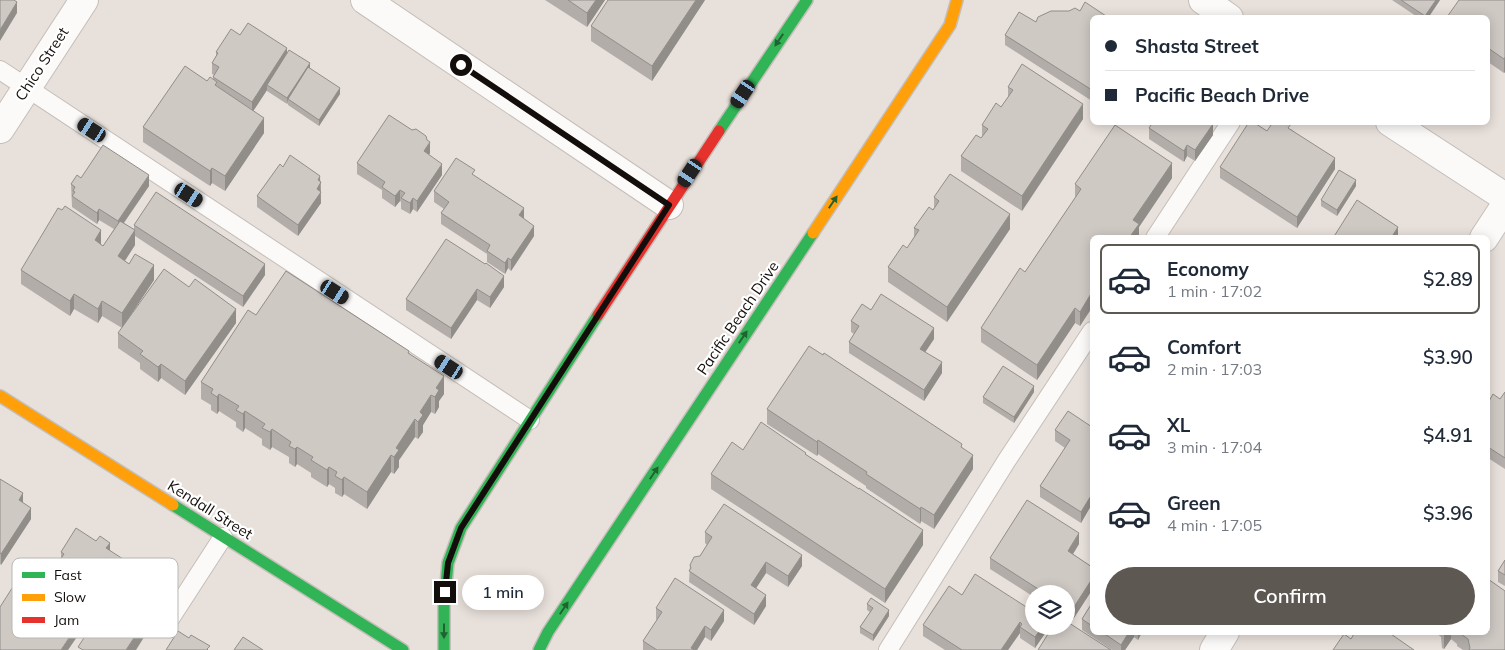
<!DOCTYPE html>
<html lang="en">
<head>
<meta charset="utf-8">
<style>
  :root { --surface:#fff; --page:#f6f6f7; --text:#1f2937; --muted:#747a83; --line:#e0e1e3; --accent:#5e5853 }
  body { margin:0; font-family:Mulish,sans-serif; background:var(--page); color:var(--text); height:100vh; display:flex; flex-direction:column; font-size:19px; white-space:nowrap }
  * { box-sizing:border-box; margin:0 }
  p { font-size:16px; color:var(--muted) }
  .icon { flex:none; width:28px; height:28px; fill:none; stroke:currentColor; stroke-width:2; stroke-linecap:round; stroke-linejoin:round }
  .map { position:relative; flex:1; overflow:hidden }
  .details { position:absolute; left:1090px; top:235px; width:400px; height:400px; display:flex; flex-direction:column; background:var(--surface); border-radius:8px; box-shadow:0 2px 12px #0003 }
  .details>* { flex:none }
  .top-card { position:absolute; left:1090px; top:15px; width:400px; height:110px; border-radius:8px; box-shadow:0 2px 12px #0003; display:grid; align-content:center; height:110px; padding:0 15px; background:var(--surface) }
  .buttons { position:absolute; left:1025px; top:585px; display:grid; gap:10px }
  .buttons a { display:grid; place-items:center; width:50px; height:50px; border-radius:50%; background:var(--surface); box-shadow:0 2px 12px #0003; font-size:25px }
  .end { position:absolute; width:22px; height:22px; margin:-11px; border:6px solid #130e0b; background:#fff; box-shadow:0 0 0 2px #fff }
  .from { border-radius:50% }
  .bubble { position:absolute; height:35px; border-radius:18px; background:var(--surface); box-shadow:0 2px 12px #0003; font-size:16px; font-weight:600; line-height:35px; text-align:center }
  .car { position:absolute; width:15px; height:30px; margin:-15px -8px; border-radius:6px; box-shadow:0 0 4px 1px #0007; background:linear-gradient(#222 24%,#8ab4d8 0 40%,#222 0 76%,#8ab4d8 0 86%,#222 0) }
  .top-card b { display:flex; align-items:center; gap:18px; height:48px; font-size:19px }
  .top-card b+b { border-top:1px solid var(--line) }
  .top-card i { width:12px; height:12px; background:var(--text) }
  ul { padding:9px 0 0; list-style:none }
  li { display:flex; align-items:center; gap:15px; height:70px; margin:0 10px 8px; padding:0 5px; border:2px solid transparent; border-radius:8px }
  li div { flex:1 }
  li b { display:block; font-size:19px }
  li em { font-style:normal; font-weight:600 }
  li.current { border-color:var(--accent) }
  li>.icon { width:45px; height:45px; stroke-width:1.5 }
  .cta { display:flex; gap:10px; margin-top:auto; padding:10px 15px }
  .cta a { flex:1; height:58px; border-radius:30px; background:var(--accent); color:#fff; font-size:20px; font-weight:600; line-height:58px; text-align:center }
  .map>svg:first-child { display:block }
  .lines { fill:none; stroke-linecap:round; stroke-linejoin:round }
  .lane-casing { stroke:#c4beb9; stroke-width:20 }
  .street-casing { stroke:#c4beb9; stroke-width:30 }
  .fast-casing { stroke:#c4beb9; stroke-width:14 }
  .slow-casing { stroke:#c4beb9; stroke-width:14 }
  .jam-casing { stroke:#c4beb9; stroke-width:14 }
  .lane { stroke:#fcfaf9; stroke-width:18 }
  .street { stroke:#fcfaf9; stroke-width:28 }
  .fast { stroke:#30b455; stroke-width:11 }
  .slow { stroke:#ff9f0a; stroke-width:11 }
  .jam { stroke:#e5322d; stroke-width:11 }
  .wall { fill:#b2ada9 }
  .shaded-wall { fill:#918d89 }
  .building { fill:#cfc9c4; stroke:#918d89 }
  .oneway { fill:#226130 }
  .route { stroke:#130e0b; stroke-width:6 }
  .labels { text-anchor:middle; stroke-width:4.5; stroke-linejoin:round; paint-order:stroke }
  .street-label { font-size:15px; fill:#130e0b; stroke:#fff }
  .key { fill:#fff; stroke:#b8b7b6; stroke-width:1 }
  .key-label { font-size:14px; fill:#130e0b }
</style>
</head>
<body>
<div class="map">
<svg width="1505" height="650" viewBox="0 0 1505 650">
  <rect width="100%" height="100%" fill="#e8e0da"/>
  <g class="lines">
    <defs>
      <path id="lane" d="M0 70 530 420
        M1155 238 1231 122
        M166 625 223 537
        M888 650 1007 460 1092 331"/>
      <path id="street" d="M365 0 669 205
        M1203 0 1229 18
        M1390 122 1505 197
        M0 129 84 0
        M1484 238 1505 206
        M1214 650 1225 632"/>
      <path id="fast" d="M719 131 807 0
        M173 505 403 650
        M444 650V606L448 563 461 528 598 315
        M539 650 548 632 813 233"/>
      <path id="slow" d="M813 233 950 25 957 0
        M0 396 173 505"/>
      <path id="jam" d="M598 315 719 131"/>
    </defs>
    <use href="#lane" class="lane-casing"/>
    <use href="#street" class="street-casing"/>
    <use href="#fast" class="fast-casing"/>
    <use href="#slow" class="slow-casing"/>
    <use href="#jam" class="jam-casing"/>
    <use href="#lane" class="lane"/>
    <use href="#street" class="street"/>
    <use href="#fast" class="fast"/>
    <use href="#slow" class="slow"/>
    <use href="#jam" class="jam"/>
  </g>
  <path class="wall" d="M545 0H605L587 27Z
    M705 0 652 81 591 41V26Z
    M1392 0H1440L1428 18H1419Z
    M1505 0V72L1504 73 1488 62V18Z
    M1080 11 1092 18V101L1005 45V35L1036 22Z
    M240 35 287 54 310 68 340 94 319 126 288 105V103L287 104 267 91V90L253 111 264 133 225 191 212 183 210 186 143 142V127L207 81 213 79 214 75 212 74V63L216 56V52Z
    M1008 87 1083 119 1022 211 961 171V156L982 138V125L1001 107 1008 97Z
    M1149 128 1213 135 1195 161 1187 156 1184 162 1149 139Z
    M1291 129 1335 169 1297 228 1220 178V167L1267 131Z
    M430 153 429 155 442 175 417 212 413 209 410 214 401 209V202L400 201 395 207 382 198V190L357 174V163Z
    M283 167 321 182V203L298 236 257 207V196Z
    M475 176 524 219 534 236 511 271 508 268 505 274 487 262V254L441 224V213L444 209 434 202V191Z
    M81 178 149 186 124 223 134 230V225L265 275 243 307 135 236V245L125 261 154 280 122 328 102 316 98 323 74 309 70 316 21 284V270L101 245 103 246 114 229 99 220 97 224 72 207 71 184Z
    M1172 178 1139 227V238L1080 326 1075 323 1037 380 981 342V328L1025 272 1075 198V184Z
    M1356 186 1337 216 1321 206V200Z
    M934 197 1010 229 947 322 888 282V267L907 248 914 237V228L934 208Z
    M485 264 504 287 490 308 477 300 451 339 406 310V299Z
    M871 310 934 339 925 352 942 373 924 401 849 353V342L854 334 851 332V321Z
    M256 315 409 353 444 394 439 401V407L435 414 431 412 423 425V432L418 439 415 437 399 460V467L394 474 391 472 367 509 344 494 342 497 335 493V488L329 484 327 487 311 477V473L297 464 295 467 289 463V457L272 447 270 450 262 445V439L245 428 243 432 236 427V422L219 411 217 414 211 410V405L201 399V382Z
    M236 323 185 395 161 378 158 382 140 369V363L118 348V333Z
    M1034 392 1014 423 983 403V397Z
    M1505 392V469L1488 458V403L1500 399Z
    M767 409 962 447 973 469 934 529 921 521 920 524 866 488V486L818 454 817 456 767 424Z
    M1092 427V504L1081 523 1040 497V486L1065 448 1055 441V430Z
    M743 450 806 455 923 545 885 603 711 489V474Z
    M0 479 23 503 31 519 1 565 0 564Z
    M705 532 802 566 788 587 766 573 756 588 766 606 754 625 689 582 690 565 700 556 707 545 705 543Z
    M1079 544 1073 554 1092 567V590L1072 621 1066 617V594H1034V597L990 569V558Z
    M110 550 123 570 85 627 79 623V634L37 596V587L49 577 61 559V552Z
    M1505 560V586L1498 582V571Z
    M962 595 1031 610 1034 626H1050L1035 648 1020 638V633L1008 650H945L923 636V625Z
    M1092 603V632H1142L1138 640 1134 637 1125 650H1112L1082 630V619Z
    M867 604 889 616 873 641 860 633V627L870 612 867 610Z
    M656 608 724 621 711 641 705 637 697 650H643V641L657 620 656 619Z
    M1435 632H1488L1505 650H1463L1457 646V644L1451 639 1444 649 1442 648 1441 637Z"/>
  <path class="shaded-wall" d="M596 0H605L587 27V13Z
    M696 0H705L652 81V66Z
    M1436 0H1440L1428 18H1425V16Z
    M17 2V13L0 41V30Z
    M287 48V59L267 85V90L252 113V102Z
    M1505 57V72L1504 73V59Z
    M310 63V69L288 99 287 104V98Z
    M340 88V94L319 126V120Z
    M1083 104V119L1022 211V196Z
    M264 118V133L225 191V176Z
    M1213 124V135L1195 161V150Z
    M430 142V153L424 162V151Z
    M1187 145V156L1184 162V151Z
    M1335 158V169L1297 228V217Z
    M1172 163V178L1139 227V238H1129L1133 220Z
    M442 164V175L417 212V201Z
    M212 168V183L210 186V171Z
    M149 175V186L118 231V221Z
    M320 176 321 203 298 236V225L317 189 318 180Z
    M1356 180V186L1337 216V210Z
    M400 190V201L395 207V196Z
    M413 198V209L410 214V203Z
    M524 208V219L519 215Z
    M99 209V220L97 224V213Z
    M1010 214V229L947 322V307Z
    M534 226V236L511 271V260Z
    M1398 227V238H1391Z
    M101 230V245L95 240Z
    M135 230V245L118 271V256Z
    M508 258V268L505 274V263Z
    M265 264V275L243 307V296Z
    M154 265V280L122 328V313Z
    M504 276V287L490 308V297Z
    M477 289V300L451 339V328Z
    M1092 292V307L1080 326V312Z
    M74 294V309L70 316V301Z
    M102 301V316L98 323V309Z
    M1075 308V323L1037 380V365Z
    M236 309V323L185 395V381Z
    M934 328V339L920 360V349Z
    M942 362V373L924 401V390Z
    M161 364V378L158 382V367Z
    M444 376V394L439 401V407L435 414V397L436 388Z
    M1034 386V392L1014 423V417Z
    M219 394V411L217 414V397Z
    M431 395V412L423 425V432L418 439V422L420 412Z
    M245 411V428L243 432V414Z
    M415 419V437L399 460V467L394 474V457L396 448Z
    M272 429V447L270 450V432Z
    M818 440V454L817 456V442Z
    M297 447V464L295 467V449Z
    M391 455V472L367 509V492Z
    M973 455V469L934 529V515Z
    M329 467V484L327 487V470Z
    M344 477V494L342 497V480Z
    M23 493V504L19 500Z
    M1092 494V504L1081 523V512Z
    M921 507V521L920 524V509Z
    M31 508V519L1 565V554Z
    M923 530V545L885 603V589Z
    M1079 533V544L1068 562V551Z
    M110 543V554L106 548Z
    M802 555V566L788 587V576Z
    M123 559V570L85 627V616Z
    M766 562V573L751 596V585Z
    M1092 579V590L1072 621V610Z
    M766 595V606L754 625V614Z
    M55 596V607L54 610V599Z
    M724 610V621L711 641V630Z
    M889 610V616L873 641V635Z
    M151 612V626L136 650H126Z
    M1020 622V633L1008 650H1001Z
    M79 623V634L68 650H61Z
    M705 626V637L697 650H691V648Z
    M1043 626H1050L1035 648V637Z
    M1129 632H1134V637L1125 650H1121V645Z
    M1138 632H1142L1138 640Z
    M1446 632H1451V639L1444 649V635Z"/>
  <path class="building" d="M0 0H14L17 2 0 30Z
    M568 0H596L587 13Z
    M608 0H696L652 66 591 26Z
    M1401 0H1436L1425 16Z
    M1459 0H1505V57L1504 59 1488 48V18L1447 17Z
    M1085 2 1109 18H1092V90L1005 35 1019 12 1036 22 1038 17 1051 11H1069L1075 8 1080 11Z
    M248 23 287 48 252 102 213 77 219 67 212 63 218 53 216 52 231 29 240 35Z
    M289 50 310 63 287 98 267 85Z
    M1022 64 1083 104 1022 196 961 156 976 135 981 138 988 129 982 125 996 103 1001 107 1013 90 1008 87Z
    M185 66 207 81 210 77 217 82 215 85 264 118 225 176 212 168 210 171 143 127Z
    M308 67 340 88 319 120 288 99Z
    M389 115 412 130 416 129 426 136 427 140 430 142 424 151 442 164 417 201 413 198 410 203 401 198 405 193 400 190 395 196 382 187 385 182 357 163Z
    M1153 122H1211L1213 124 1195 150 1187 145 1184 151 1149 128Z
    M1249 122H1253L1267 131 1273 122H1289L1291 124 1288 128 1335 158 1297 217 1220 167Z
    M1115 125 1172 163 1133 220 1139 224 1129 238H1092V292L1080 312 1075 308 1037 365 981 328 1020 268 1025 272 1081 189 1075 184Z
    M103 145 149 175 118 221 99 209 97 213 72 196 75 192 73 191 75 187 71 184 77 175 81 178Z
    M290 155 320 176 318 180 321 182 317 189 321 192 298 225 257 196 280 164 283 167Z
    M456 158 475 170 472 174 524 208 519 215 534 226 511 260 508 258 505 263 487 251 490 245 441 213 449 202 434 191Z
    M1339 170 1356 180 1337 210 1321 200Z
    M950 174 1010 214 947 307 888 267 903 245 907 248 919 230 914 228 929 207 933 210 939 201 934 197Z
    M156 192 265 264 243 296 134 225Z
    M1357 200 1398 227 1391 238H1333Z
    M65 206 101 230 95 240 103 246 120 221 135 230 118 256 129 264 135 254 154 265 122 313 102 301 98 309 74 294 70 301 21 270 58 208 62 210Z
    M446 239 485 264 486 263 504 276 490 297 477 289 451 328 406 299Z
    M164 269 189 287 195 279 236 309 185 381 161 364 158 367 140 354 143 351 118 333Z
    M286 271 409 351 408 353 444 376 436 388 439 390 435 397 431 395 420 412 423 415 418 422 415 419 396 448 399 450 394 457 391 455 367 492 344 477 342 480 335 476 337 472 329 467 327 470 311 460 313 457 297 447 295 449 289 446 291 442 272 429 270 432 262 428 265 424 245 411 243 414 236 410 239 406 219 394 217 397 211 393 213 389 201 382 248 310 256 315Z
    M881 294 934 328 920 349 942 362 924 390 849 342 859 326 851 321 862 304 871 310Z
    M809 346 823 355 824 353 962 444 961 447 973 455 934 515 921 507 920 509 866 474 867 472 818 440 817 442 767 409Z
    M1003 366 1034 386 1014 417 983 397Z
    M1505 392V458L1488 447V403L1493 394 1500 399Z
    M1068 411 1092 427V494L1081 512 1040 486 1070 440 1055 430Z
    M761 422 806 453 805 454 859 489V488L923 530 885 589 711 474 732 442 743 450Z
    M0 479 23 493 19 500 31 508 1 554 0 553Z
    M1027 500 1079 533 1068 551 1092 567V579L1072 610 1066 606V594H1046L990 558Z
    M724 504 802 555 788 576 766 562 751 585 766 595 754 614 689 571 691 568 690 565 694 557 700 556 712 537 705 532Z
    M76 528 96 541 100 536 110 543 106 548 123 559 85 616 55 596 54 599 37 587 45 574 49 577 64 554 61 552Z
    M1505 560V575L1498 571Z
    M975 574 1031 610 1034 605V626H1043L1035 637 1020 627 1022 624 1020 622 1001 650H962L923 625 949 586 962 595Z
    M675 578 724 610 711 630 705 626 691 648 694 650H657L643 641 662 612 656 608Z
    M1488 579 1505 591V650H1469L1470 648 1468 639 1458 632H1488Z
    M16 582 79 623 61 650H0V607Z
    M115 590 123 595 125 591 144 603 142 606 151 612 126 650H83L78 647Z
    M871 598 889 610 873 635 860 627 873 608 867 604Z
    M1092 603V626L1082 619Z
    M1066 621 1111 650H1038L1053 626H1066Z
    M178 631 189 638 191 635 210 646 207 649 208 650H166Z
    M1102 632H1129L1121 645Z
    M1355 632H1381L1384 634 1385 632H1388L1414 650H1333L1344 634 1351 639Z
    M243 637 263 650H234Z"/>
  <defs><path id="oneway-solid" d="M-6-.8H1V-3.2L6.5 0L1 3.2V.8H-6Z" transform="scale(1.25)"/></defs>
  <g class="oneway">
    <use href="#oneway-solid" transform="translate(779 40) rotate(124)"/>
    <use href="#oneway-solid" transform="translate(833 202) rotate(-56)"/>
    <use href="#oneway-solid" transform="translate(743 337) rotate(-56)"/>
    <use href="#oneway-solid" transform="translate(654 473) rotate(-56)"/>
    <use href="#oneway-solid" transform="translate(564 608) rotate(-56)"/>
    <use href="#oneway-solid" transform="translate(444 631) rotate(90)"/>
  </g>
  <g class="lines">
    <path class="route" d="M445 592 448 563 461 528 669 205 461 65"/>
  </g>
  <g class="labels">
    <g class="street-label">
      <text transform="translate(42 64) rotate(-57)" y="5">Chico Street</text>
      <text transform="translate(738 318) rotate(-56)" y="5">Pacific Beach Drive</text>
      <text transform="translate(210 510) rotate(32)" y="5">Kendall Street</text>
    </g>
  </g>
  <rect x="12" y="558" width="166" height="80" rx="8" class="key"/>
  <rect x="22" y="572" width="23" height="6" fill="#30b455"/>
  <rect x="22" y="594" width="23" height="7" fill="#ff9f0a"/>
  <rect x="22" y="617" width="23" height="6" fill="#e5322d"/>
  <g class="key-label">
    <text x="54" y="580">Fast</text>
    <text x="54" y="602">Slow</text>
    <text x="54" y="625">Jam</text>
  </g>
</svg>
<div class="buttons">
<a><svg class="icon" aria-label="layers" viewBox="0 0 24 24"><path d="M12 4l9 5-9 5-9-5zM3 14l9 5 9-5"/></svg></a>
</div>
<i class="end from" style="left:461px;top:65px"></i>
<i class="end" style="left:445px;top:592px"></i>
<div class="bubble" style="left:462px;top:575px;width:82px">1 min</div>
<i class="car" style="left:743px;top:94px;rotate:214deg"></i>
<i class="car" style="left:92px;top:130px;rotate:303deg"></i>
<i class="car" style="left:690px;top:173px;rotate:214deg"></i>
<i class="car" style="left:189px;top:195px;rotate:123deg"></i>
<i class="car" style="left:335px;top:292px;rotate:123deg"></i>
<i class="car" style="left:449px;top:367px;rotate:303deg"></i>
<div class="top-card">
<b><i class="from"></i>Shasta Street</b>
<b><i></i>Pacific Beach Drive</b>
</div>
<section class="details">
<ul>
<li class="current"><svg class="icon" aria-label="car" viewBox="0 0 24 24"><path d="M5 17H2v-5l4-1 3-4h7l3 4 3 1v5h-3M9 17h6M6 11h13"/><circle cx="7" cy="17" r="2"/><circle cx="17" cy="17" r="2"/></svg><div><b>Economy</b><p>1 min · 17:02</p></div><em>$2.89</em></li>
<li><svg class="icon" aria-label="car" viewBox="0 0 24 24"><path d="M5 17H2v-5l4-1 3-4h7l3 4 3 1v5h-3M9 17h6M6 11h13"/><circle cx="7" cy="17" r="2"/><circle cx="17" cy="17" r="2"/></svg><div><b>Comfort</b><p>2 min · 17:03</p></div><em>$3.90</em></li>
<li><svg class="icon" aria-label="car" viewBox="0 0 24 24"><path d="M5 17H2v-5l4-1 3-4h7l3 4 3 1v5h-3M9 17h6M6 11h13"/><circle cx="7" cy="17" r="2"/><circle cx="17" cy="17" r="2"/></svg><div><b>XL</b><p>3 min · 17:04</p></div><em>$4.91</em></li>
<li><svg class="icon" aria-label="car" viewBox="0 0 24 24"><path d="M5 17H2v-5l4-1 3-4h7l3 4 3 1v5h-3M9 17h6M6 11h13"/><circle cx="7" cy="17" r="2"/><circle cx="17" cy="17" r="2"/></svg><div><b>Green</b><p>4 min · 17:05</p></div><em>$3.96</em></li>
</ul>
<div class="cta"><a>Confirm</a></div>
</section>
</div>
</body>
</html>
